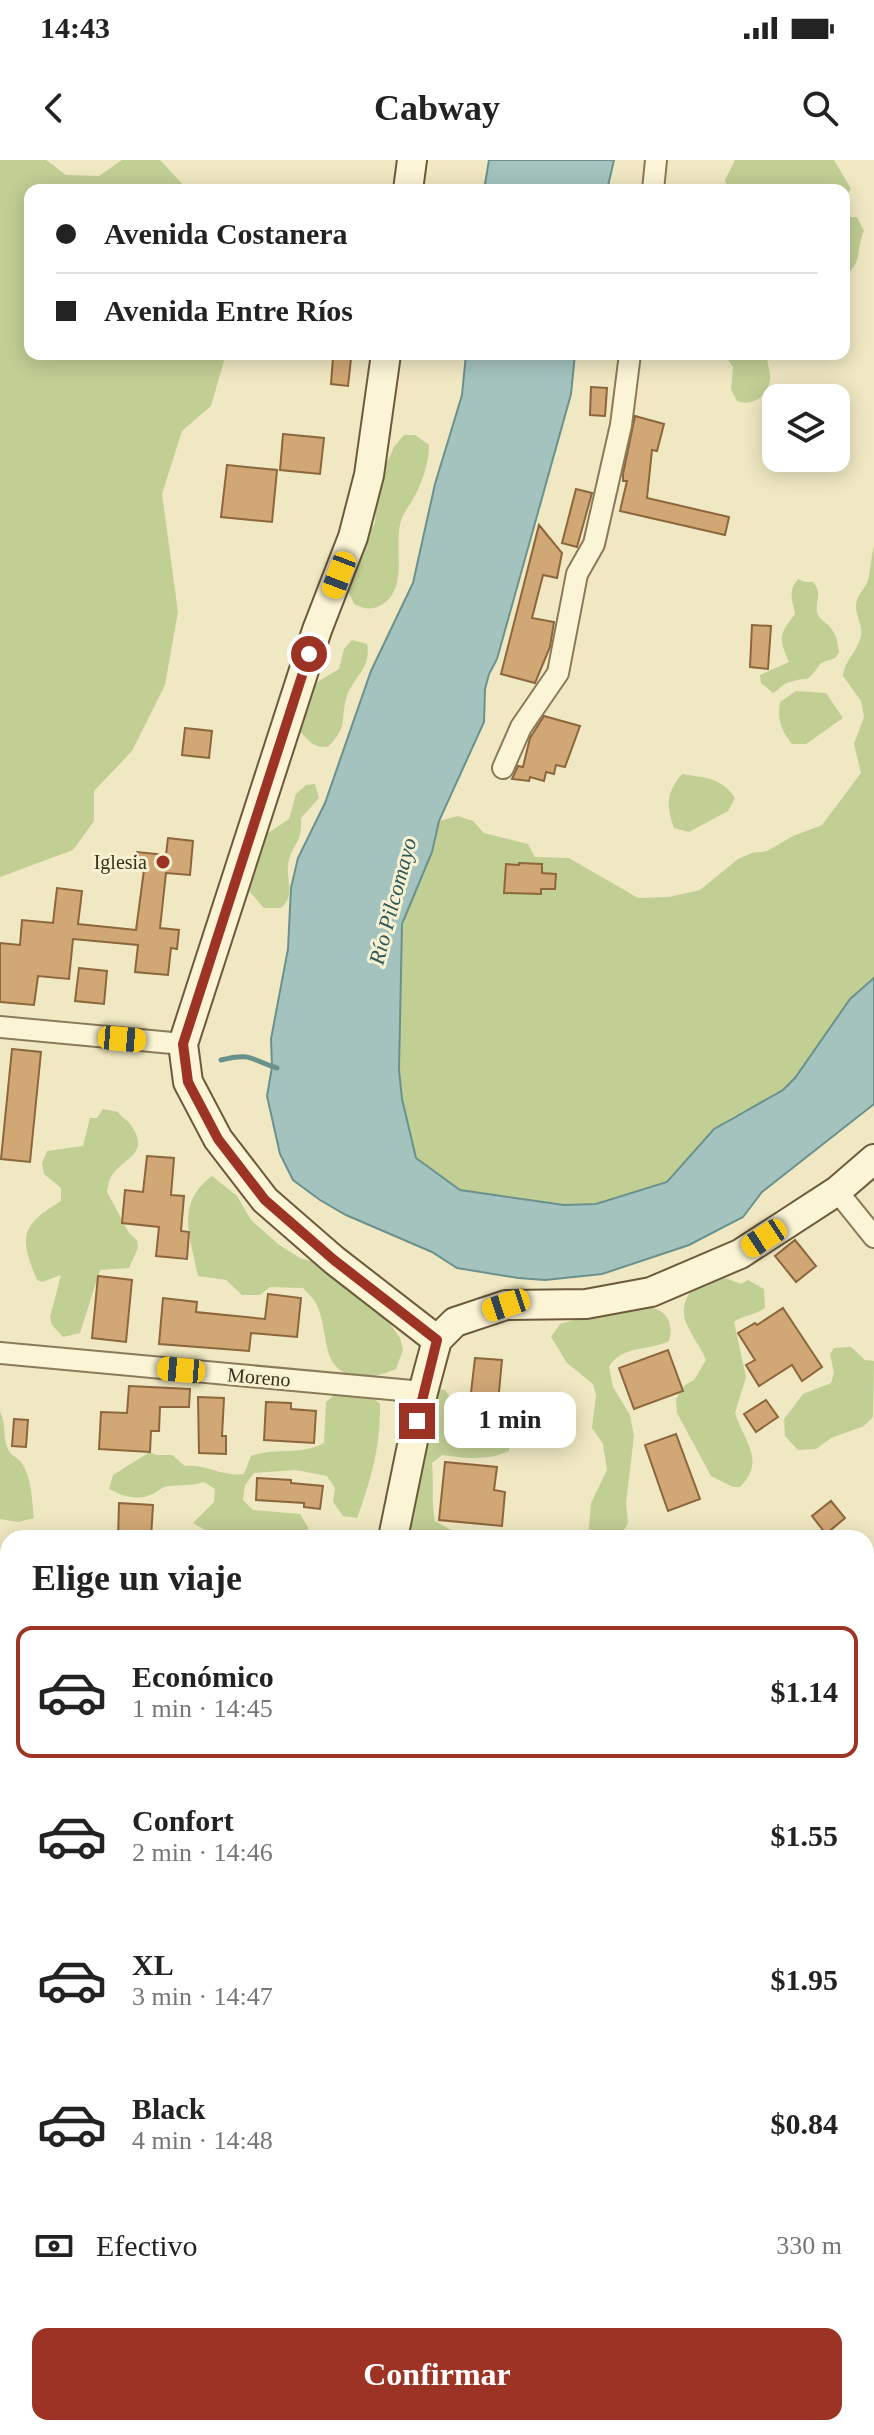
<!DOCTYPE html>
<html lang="es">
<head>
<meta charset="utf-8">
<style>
  :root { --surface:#fff; --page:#f2f2f2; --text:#222; --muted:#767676; --line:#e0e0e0; --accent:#9d3324 }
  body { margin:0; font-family:"Times New Roman",serif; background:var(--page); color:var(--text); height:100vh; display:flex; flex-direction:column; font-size:30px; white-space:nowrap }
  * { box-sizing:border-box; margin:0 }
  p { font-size:26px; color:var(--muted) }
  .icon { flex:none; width:44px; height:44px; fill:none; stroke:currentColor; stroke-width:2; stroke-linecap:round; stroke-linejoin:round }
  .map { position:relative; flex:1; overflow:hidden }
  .drawer { position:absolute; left:0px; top:1370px; width:874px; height:906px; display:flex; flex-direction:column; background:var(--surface); border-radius:24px 24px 0 0; box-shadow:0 4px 20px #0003 }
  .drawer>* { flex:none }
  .top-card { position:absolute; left:24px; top:24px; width:826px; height:176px; border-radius:16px; box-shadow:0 4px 20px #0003; display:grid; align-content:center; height:176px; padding:0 32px; background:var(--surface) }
  .fabs { position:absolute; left:762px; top:224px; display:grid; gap:16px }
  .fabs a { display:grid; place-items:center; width:88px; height:88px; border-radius:16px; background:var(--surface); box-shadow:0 4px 20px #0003; font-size:40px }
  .end { position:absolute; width:36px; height:36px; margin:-18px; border:10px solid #9d3324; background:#fff; box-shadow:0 0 0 4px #fff }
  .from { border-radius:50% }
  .bubble { position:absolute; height:56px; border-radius:16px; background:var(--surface); box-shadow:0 4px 20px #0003; font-size:26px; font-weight:600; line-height:56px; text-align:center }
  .car { position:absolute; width:24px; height:48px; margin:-24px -12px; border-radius:10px; box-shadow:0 0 6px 2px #0007; background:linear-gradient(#f5c518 24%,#345 0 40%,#f5c518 0 76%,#345 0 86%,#f5c518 0) }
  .top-card b { display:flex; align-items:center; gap:28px; height:76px; font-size:30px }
  .top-card b+b { border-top:2px solid var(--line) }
  .top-card i { width:20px; height:20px; background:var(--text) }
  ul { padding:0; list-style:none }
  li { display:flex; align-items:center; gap:24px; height:132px; margin:0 16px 12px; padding:0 16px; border:4px solid transparent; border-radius:16px }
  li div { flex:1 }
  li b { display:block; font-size:30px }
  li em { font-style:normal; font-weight:600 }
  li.on { border-color:var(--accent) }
  li>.icon { width:72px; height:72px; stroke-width:1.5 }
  h2 { padding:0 32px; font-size:36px; line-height:96px }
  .pay { display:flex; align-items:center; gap:20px; height:88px; padding:0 32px; font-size:30px }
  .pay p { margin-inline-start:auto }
  .cta { display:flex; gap:16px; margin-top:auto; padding:16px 32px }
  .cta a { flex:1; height:92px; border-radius:16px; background:var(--accent); color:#fff; font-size:32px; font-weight:600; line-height:92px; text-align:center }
  .status { display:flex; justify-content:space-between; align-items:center; height:56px; padding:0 40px; background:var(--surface); direction:ltr }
  .status svg { height:22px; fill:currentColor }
  header { display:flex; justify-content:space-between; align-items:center; height:104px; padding:0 32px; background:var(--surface); font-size:36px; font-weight:600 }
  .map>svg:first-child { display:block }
  .green { fill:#c1cf95 }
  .water { fill:#a4c3be; stroke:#6b918d; stroke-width:2 }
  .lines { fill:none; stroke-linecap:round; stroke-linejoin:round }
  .stream { stroke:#6b918d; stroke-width:5 }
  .building { fill:#d1a775; stroke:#8c663c; stroke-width:2 }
  .street-casing { stroke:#8b7a58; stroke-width:24 }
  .secondary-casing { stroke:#6d5a3b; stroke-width:32 }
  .street { stroke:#fbf4d5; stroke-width:20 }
  .secondary { stroke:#fbf4d5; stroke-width:28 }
  .route { stroke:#9d3324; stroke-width:10 }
  .poi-dot { fill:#9d3324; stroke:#f7f1d2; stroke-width:3 }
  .labels { text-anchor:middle; stroke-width:6; stroke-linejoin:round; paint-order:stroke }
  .poi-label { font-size:20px; fill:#3a2f1d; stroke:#f7f1d2; text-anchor:end }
  .street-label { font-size:20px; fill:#3a2f1d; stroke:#f7f1d2 }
  .water-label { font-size:22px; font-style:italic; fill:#2b585b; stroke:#f7f1d2 }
</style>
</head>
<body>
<div class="status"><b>14:43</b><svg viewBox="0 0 49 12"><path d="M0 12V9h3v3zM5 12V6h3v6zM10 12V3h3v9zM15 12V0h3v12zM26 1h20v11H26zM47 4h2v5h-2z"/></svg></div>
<header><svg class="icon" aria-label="back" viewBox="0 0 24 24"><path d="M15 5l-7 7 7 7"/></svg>Cabway<svg class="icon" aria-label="search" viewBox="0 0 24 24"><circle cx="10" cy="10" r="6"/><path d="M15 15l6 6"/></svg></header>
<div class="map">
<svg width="874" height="2275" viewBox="0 0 874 2275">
  <rect width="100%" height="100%" fill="#f0e8c2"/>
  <path class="green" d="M0 0H46L66 15 99 16 122 0H160L188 30H30V194H226L211 246 182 271 162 334 178 452 165 525 132 591 94 631V661L73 690 0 717Z
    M735 0H834L851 29 844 39V30H728L725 20Z
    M844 57H857L864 71C855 91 864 101 844 117Z
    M724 194H767C766 202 771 211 770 219 768 236 753 247 737 241L731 229 733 207Z
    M404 275H415L429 285C429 303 422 324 413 339 409 347 403 353 401 361 393 386 409 427 383 444 372 451 364 449 354 444L345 423 347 412 375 363 376 340 383 312 394 287Z
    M874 386V818L850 839 795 918 783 930 730 958 714 969 667 1022 596 1044 564 1045 460 1030 416 998 402 939 399 910 400 778 407 750 432 692 439 661 458 656 473 661 484 673 528 684 535 697 569 698 638 738 669 737 700 730 738 699 752 693 767 691 793 676 822 665 861 613 854 584 864 557 861 541 843 516C845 499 858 491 861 476 863 465 855 455 856 445 857 435 863 431 867 423 870 417 871 396 874 386Z
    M798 419 805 422H813C823 434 815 440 817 452 819 460 826 462 830 467 836 473 838 483 839 492L835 498 821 503C803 526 814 515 790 522 783 523 779 530 773 533L761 523 760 515 789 502C778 477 779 475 795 454 792 440 788 430 798 419Z
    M352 480 367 484C372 507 354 516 347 536 339 561 350 564 328 587 311 588 309 579 298 570L314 524 339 509 344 489Z
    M796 531 826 533 843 558 806 584H792C781 570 777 560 780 542Z
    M682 614C706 618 721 617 735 638L728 651 689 672 674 668C666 645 666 633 682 614Z
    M315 624 319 638 301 658C302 684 294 681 289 700 284 717 297 735 281 748H264L249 731 247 715 262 677 289 659 296 634 306 625Z
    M103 949 118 952C122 958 128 960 131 965 152 996 121 997 110 1019 108 1023 108 1027 107 1032L129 1073 137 1080 138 1088 129 1108 100 1110 80 1173 63 1177 52 1165 50 1157 61 1115 42 1122 37 1120C19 1077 20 1066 61 1041V1028L44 1014 42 1003 47 991 83 986 90 958H97Z
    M212 1016 237 1036 251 1060 278 1084 300 1098 317 1103 380 1150 400 1178 403 1190 396 1209C372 1220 336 1223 328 1191 324 1177 324 1162 318 1148 316 1140 308 1134 303 1128L270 1127 260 1135H242L226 1120 198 1116C190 1076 175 1044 212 1016Z
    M726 1118 741 1124 748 1120 764 1129 765 1148C755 1155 740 1156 734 1162L746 1217 735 1253C745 1283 766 1301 740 1327H733L711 1316 677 1253 676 1239 685 1225 694 1220 706 1200C701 1187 690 1174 685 1160 681 1146 688 1129 701 1122 708 1117 718 1119 726 1118Z
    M636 1143C659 1148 676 1154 669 1181 650 1191 621 1185 609 1207L613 1227 630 1255 634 1276 626 1343 628 1363 619 1378H588L591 1343 607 1310 603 1284 592 1268 596 1235 593 1224 567 1203 551 1177 560 1164Z
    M851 1187 865 1200 874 1201 873 1257 864 1266 831 1278 816 1289 798 1290 785 1276 784 1259 803 1234 831 1223 834 1213 830 1194 834 1188Z
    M435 1229 445 1230C451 1238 458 1250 466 1255 482 1265 514 1251 509 1291 487 1301 465 1298 442 1295L432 1303C434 1323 431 1342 435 1361L455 1372V1378H390Z
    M338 1232 368 1234 380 1244C381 1285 371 1320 357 1358L343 1356 333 1342 335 1328 327 1316 296 1310 254 1313 245 1325 243 1340 253 1350 300 1354 308 1367 309 1378H219L193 1363 214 1342 215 1329 204 1322C189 1327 176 1324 164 1327 164 1327 154 1333 153 1334 138 1341 124 1337 109 1329L113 1315 150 1292 156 1295H172L185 1306C206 1304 222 1317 244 1314L251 1296C276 1287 301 1296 324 1283L326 1242Z
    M0 1252C7 1265 2 1277 8 1289 10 1295 17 1297 21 1302 32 1318 32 1340 34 1358L18 1362 0 1359Z
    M866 1863 874 1866V1973L869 1983 866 2010Z
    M0 2036 8 2040V2154H0Z"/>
  <path class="water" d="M489 0H614L607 30H484Z
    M466 194H575L571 234 497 499 489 514 485 529 484 562 439 661 432 692 402 764 399 910 402 939 416 998 460 1030 564 1045 596 1044 667 1022 714 969 783 930 795 918 850 839 874 818V944L762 1032 743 1057 689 1085 602 1114 545 1120 518 1118 457 1108 432 1092 346 1055 320 1040 293 1020 280 994 267 936 272 907 271 879 288 789 291 728 298 698 325 643 371 511 413 423 435 324 462 235Z
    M866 2120H874V2235H866Z
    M310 2268H534L506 2275H310Z"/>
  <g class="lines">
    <path class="stream" d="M221 900C253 892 250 900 277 908
      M33 2275 45 2268"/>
  </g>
  <path class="building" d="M333 197 351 199 348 226 331 224Z
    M591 227 607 228 605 256 590 255Z
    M635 256 664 264 657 291 652 290 647 338 729 357 725 375 620 351 627 321H623V314Z
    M283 274 324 278 320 314 280 310Z
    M227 305 277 310 272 362 221 357Z
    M576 329 592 333 577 387 562 383Z
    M539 365 562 393 557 418 543 415 532 458 554 462 550 487 535 523 501 514Z
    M752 465 771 466 768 509 750 507Z
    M544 556 580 566 565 607 556 605 554 614 546 612 544 621 530 617 529 621 512 619 518 606 523 607 530 578Z
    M185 568 212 571 209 598 182 595Z
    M168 678 193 681 190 715 166 713 160 768 179 770 177 789 171 788 168 815 135 812 138 785 73 779 69 819 38 816 34 845 0 842V783L20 785 22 760 53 763 57 728 82 731 78 764 136 770 144 710H135L137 692 166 695Z
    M519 703 542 704V713L556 714 555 729H541V734L504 733 506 704 519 705Z
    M79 808 107 811 104 844 75 841Z
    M12 889 41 892 30 1002 1 999Z
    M147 996 174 998 171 1035 184 1036 181 1071 189 1072 187 1099 156 1096 159 1067 122 1063 125 1030 143 1032Z
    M795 1080 816 1106 796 1122 775 1096Z
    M98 1116 132 1120 126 1182 92 1178Z
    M268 1134 301 1138 297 1177 251 1173 249 1191 159 1184 163 1138 197 1142 196 1152 265 1159Z
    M783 1148 822 1207 802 1221 792 1205 759 1226 746 1205 755 1200 738 1173 755 1163 757 1165Z
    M668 1190 683 1231 634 1249 619 1208Z
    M475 1198 502 1200 497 1253 469 1250Z
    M129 1226 190 1229 189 1247H160L159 1271H151L150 1292 99 1289 101 1252 127 1253Z
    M198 1237 224 1238 222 1276H226V1294L199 1293Z
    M766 1240 778 1257 756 1272 744 1254Z
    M266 1242 291 1243V1249L316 1251 314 1283 264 1280Z
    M14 1259 28 1260 26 1287 12 1286Z
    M676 1274 700 1339 668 1351 645 1285Z
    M445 1302 497 1307 494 1330 505 1332 502 1366 439 1360Z
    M257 1318 291 1320V1323L323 1326 320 1349 304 1347V1343L256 1340Z
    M831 1341 845 1358 826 1374 812 1356Z
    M119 1343 153 1345 151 1378H118Z"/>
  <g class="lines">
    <defs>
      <path id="street" d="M653 30 656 0
        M503 608 521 567 558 513 577 414 594 384 621 265 630 194
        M0 867 183 884
        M837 1031 874 1077
        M0 1193 423 1232
        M0 1518 8 1519
        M0 1665 6 1666
        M0 1846 8 1847"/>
      <path id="secondary" d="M408 30 412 0
        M386 194 369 315 353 377 317 470 183 884 188 922 218 979 265 1040 334 1100 437 1180
        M437 1180 455 1162 506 1145 586 1144 651 1132 740 1094 837 1031 874 999
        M393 1378 423 1232 437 1180
        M866 2069H874
        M0 2176 8 2177
        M203 2275 206 2268"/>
    </defs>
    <use href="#street" class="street-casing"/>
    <use href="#secondary" class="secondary-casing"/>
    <use href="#street" class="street"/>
    <use href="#secondary" class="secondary"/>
  </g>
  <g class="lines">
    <path class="route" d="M309 494 183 884 188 922 218 979 265 1040 334 1100 437 1180 417 1261"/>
  </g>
  <circle class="poi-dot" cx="163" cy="702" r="8"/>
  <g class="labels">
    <g class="poi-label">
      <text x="147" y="709">Iglesia</text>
    </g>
    <g class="street-label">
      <text transform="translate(259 1217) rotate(5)" y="7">Moreno</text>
    </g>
    <g class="water-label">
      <text transform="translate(392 741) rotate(-75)" y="8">Río Pilcomayo</text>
    </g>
  </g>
</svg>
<div class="fabs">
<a><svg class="icon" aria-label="layers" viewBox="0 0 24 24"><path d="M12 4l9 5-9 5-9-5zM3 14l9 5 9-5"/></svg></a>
</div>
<i class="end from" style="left:309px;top:494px"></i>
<i class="end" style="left:417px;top:1261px"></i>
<div class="bubble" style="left:444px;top:1232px;width:132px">1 min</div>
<i class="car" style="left:339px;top:415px;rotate:201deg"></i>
<i class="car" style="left:122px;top:879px;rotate:95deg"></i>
<i class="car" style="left:764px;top:1078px;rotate:237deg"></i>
<i class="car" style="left:506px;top:1145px;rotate:252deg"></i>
<i class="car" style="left:181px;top:1210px;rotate:275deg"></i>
<div class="top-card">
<b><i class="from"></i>Avenida Costanera</b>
<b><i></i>Avenida Entre Ríos</b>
</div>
<section class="drawer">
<h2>Elige un viaje</h2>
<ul>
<li class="on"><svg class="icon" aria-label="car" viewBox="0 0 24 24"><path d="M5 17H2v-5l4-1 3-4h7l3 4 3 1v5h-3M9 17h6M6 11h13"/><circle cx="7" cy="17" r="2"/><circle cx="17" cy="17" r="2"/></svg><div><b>Económico</b><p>1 min · 14:45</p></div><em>$1.14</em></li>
<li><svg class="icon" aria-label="car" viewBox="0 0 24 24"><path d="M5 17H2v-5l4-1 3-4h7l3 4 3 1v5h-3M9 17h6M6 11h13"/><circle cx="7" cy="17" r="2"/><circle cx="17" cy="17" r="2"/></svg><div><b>Confort</b><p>2 min · 14:46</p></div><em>$1.55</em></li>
<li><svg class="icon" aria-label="car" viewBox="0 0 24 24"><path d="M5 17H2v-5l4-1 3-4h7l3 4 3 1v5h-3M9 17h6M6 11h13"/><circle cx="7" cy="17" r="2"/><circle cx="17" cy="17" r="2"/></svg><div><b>XL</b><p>3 min · 14:47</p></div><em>$1.95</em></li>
<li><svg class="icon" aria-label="car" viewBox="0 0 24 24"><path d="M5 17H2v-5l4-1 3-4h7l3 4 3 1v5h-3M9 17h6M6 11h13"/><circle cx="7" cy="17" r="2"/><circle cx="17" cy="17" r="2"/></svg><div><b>Black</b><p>4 min · 14:48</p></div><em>$0.84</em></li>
</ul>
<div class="pay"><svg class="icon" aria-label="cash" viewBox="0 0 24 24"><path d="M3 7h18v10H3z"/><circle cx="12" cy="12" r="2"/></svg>Efectivo<p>330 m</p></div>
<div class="cta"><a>Confirmar</a></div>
</section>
</div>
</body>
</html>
